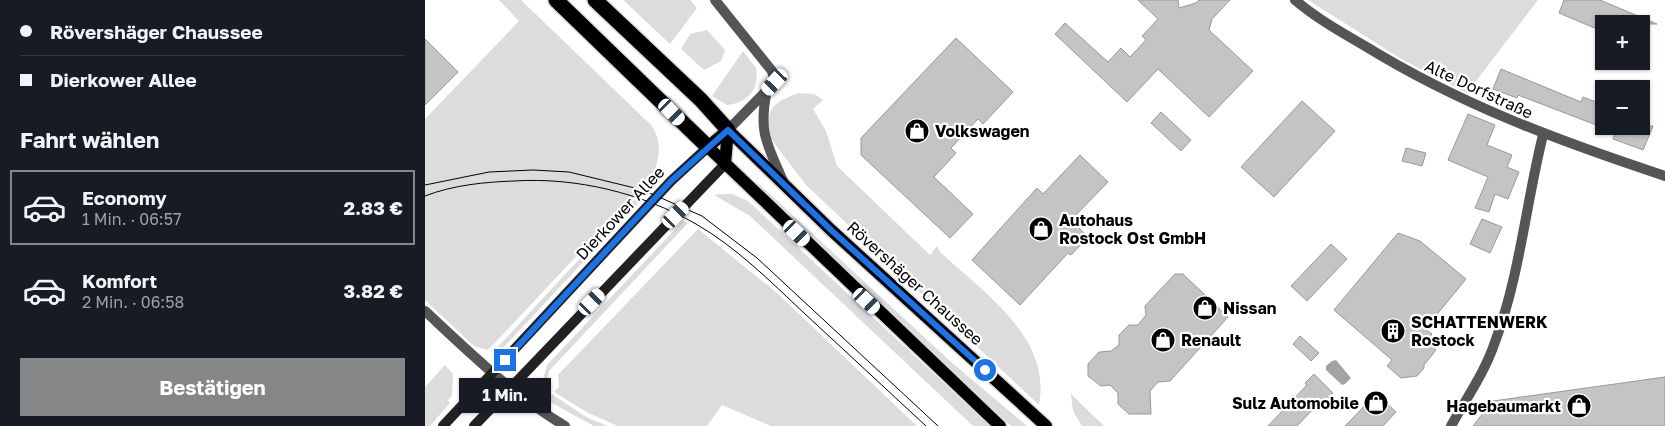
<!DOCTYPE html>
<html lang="de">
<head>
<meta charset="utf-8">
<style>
  :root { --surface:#171b24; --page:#20242c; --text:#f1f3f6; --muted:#9ea1a6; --line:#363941; --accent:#858687 }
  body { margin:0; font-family:"Golos Text",sans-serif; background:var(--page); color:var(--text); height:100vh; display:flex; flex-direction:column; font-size:19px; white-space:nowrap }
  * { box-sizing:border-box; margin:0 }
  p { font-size:16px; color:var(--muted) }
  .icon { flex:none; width:28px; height:28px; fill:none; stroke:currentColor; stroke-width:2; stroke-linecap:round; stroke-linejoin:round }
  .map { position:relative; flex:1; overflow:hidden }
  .sheet { display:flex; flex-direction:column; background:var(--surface); width:425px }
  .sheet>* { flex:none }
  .banner { display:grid; align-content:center; height:110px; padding:0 20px; background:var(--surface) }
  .tools { position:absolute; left:1170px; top:15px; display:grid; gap:10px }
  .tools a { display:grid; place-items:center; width:55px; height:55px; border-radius:0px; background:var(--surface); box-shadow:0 1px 4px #0004; font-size:25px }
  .end { position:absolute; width:22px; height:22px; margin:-11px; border:6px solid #1a73e8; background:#fff; box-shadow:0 0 0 2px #fff }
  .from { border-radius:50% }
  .bubble { position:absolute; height:35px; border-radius:0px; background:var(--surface); box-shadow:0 1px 4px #0004; font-size:16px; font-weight:700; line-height:35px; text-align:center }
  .car { position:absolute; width:15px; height:30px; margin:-15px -8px; border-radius:6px; box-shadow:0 0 4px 1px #0007; background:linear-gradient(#fff 24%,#345 0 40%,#fff 0 76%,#345 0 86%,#fff 0) }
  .banner b { display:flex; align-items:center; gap:18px; height:48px; font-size:19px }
  .banner b+b { border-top:1px solid var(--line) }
  .banner i { width:12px; height:12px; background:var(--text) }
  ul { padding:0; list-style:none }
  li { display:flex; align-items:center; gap:15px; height:75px; margin:0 10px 8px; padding:0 10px; border:2px solid transparent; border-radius:0px }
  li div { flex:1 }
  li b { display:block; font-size:19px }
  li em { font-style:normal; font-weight:700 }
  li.selected { border-color:var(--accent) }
  li>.icon { width:45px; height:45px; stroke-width:1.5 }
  h2 { padding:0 20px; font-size:22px; line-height:60px }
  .button { display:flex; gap:10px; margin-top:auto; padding:10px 20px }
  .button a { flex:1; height:58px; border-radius:0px; background:var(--accent); color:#fff; font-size:20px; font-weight:700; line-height:58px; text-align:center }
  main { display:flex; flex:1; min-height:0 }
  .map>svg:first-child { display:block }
  .green { fill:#dcdcdc }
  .water { fill:#a3a3a3 }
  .building { fill:#c4c4c4; stroke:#999 }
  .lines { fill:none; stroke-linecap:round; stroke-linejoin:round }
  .primary-casing { stroke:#dbdbdb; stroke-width:15 }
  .highway-casing { stroke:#dbdbdb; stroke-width:18 }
  .street { stroke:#555; stroke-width:10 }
  .secondary { stroke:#222; stroke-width:10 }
  .primary { stroke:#000; stroke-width:12 }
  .highway { stroke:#000; stroke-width:15 }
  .tram { stroke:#000; stroke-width:1 }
  .route { stroke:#1a73e8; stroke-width:6 }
  .labels { text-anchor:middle; stroke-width:4.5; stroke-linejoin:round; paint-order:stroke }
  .street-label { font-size:16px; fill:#000; stroke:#fff }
  .poi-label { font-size:16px; font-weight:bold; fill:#000; stroke:#fff; text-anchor:start }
</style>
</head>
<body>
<main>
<section class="sheet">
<div class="banner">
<b><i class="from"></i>Rövershäger Chaussee</b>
<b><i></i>Dierkower Allee</b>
</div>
<h2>Fahrt wählen</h2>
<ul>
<li class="selected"><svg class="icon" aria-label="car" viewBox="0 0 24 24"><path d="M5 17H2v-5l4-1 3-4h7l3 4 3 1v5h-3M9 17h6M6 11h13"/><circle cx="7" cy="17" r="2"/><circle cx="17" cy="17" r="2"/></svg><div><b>Economy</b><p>1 Min. · 06:57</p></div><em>2.83 €</em></li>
<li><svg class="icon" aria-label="car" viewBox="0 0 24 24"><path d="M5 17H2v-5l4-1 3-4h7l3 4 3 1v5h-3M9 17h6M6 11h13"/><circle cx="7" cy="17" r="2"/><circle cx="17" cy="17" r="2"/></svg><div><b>Komfort</b><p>2 Min. · 06:58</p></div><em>3.82 €</em></li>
</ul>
<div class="button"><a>Bestätigen</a></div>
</section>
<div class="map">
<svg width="1240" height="426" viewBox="0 0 1240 426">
  <rect width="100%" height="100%" fill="#fff"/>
  <path class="green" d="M74 0H96L227 126C237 142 235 157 228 175L63 350 49 346 0 300V119L94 21Z
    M198 0H265L272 8 245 44Z
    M883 0H1113L1042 93 978 60Z
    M282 30 300 50 296 61 279 70 256 49 265 34Z
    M318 51 331 68C335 88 323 103 302 105L287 96Z
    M373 93 389 94 398 100 388 109 401 131 412 166 505 255 512 246 515 252C558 292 627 337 614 405L381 185 343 135V117L348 107 355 101Z
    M326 179 335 185 525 361 602 426H586L373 226Z
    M296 194H307L323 201 565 426H548L325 216 289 195Z
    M209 200 214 202 79 347 70 350Z
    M258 221 263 223 124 371 123 377 117 383 122 365Z
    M273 229 352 293 492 426H346L297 405 282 426H193L163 413 129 392 134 387 133 375Z
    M20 365 28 374 27 395 23 401 25 403 5 426H0V387Z
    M127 394 161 417 183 426H169L127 403 122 399Z
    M646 394 679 426H657L648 411Z"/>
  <path class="water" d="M911 360 926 378 920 384 917 385 901 370V366L907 361Z"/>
  <path class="building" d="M713 0H753L754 8 771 3 774 0H805L787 19 784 30 828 71 784 117 733 69 702 102 630 34 640 23 683 62 696 48 705 57 721 40 717 36 733 19Z
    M1139 0H1175L1232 24H1179V32L1134 13Z
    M531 38 588 92 558 124 553 119 526 148 531 153 509 177 548 214 525 238 436 155V138Z
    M0 39 33 72 0 105Z
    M1076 69 1156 102 1158 97 1179 105V128L1093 95 1092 98 1068 89Z
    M877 101 910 131 849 197 816 167Z
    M736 112 766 140 756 151 726 123Z
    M1043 114 1070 125 1062 145 1087 155 1082 167 1094 172 1083 199 1070 194 1064 212 1050 208 1063 177 1023 160Z
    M1192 126H1228L1218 150 1188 139Z
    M981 148 1001 153 997 166 977 161Z
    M655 155 683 182 646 220 663 237 646 255 643 253 595 305 547 260 612 188 618 194Z
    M1057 219 1077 227 1065 253 1045 244Z
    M973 233 995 241 1041 279 1000 329 1007 334 1001 342 1011 350 999 365V368L992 376 976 378 962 366 967 360 909 310Z
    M906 244 922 259 882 301 866 286Z
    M750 274H758L803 317 745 381 733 382 725 391 726 414H704L693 404V393L685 385 676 386 663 376V364L674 352 686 351 694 345V335L704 325H713L721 315 720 306Z
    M875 336 894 353 886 361 868 344Z
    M889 374 908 393 900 402 897 400 872 426H843L882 385 880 383Z
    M1240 377V426H1048L1058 413 1069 411 1068 401Z
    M951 394 971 412 958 426H920Z"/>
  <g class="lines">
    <defs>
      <path id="primary" d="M303 130 406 230 621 426
        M303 130 283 147 575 426
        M300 164 303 130"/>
      <path id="highway" d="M131 0 283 147
        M170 0 276 100 303 130"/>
    </defs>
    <use href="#primary" class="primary-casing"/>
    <use href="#highway" class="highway-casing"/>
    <path class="street" d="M290 0 347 71 350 82 303 130
      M870 0C891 18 916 32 940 46 1036 105 1134 141 1240 176
      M342 90C333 133 342 143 358 181
      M0 311C44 352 88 395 140 426
      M1026 426C1041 399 1060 372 1070 342 1095 275 1101 203 1118 135"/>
    <path class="secondary" d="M18 426 246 181 283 147
      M49 426 300 164"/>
    <use href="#primary" class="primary"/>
    <use href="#highway" class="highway"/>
    <path class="tram" d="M0 185 64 172 108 170 144 172 218 190 277 216 332 258 513 426
      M0 196C28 185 60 182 89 181 151 177 217 193 271 224 311 247 345 281 379 313 419 350 460 388 501 426"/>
  </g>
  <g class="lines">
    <path class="route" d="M80 360 246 181 303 130 406 230 560 370"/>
  </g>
  <defs>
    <symbol id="shop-disc" viewBox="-11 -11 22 22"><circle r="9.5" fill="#000" stroke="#fff"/><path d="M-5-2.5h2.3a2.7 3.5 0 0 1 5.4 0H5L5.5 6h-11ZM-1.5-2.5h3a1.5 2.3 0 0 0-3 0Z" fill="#fff"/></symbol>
    <symbol id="building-disc" viewBox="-11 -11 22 22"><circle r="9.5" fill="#000" stroke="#fff"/><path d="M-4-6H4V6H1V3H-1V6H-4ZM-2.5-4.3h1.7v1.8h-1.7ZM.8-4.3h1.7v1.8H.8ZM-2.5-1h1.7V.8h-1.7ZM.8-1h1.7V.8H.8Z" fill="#fff"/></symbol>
  </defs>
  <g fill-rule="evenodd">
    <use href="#shop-disc" x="478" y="117" width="28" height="28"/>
    <use href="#shop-disc" x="602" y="215" width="28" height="28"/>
    <use href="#shop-disc" x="766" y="294" width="28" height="28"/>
    <use href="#building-disc" x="954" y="317" width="28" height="28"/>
    <use href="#shop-disc" x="724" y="326" width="28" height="28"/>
    <use href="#shop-disc" x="937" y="389" width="28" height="28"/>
    <use href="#shop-disc" x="1140" y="392" width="28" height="28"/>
  </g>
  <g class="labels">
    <g class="street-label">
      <text transform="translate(1054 89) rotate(25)" y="6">Alte Dorfstraße</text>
      <text transform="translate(195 213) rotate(-47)" y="6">Dierkower Allee</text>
      <text transform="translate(490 283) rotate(42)" y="6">Rövershäger Chaussee</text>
    </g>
    <g class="poi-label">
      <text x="510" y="137">Volkswagen</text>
      <text x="634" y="226">Autohaus<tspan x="634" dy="18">Rostock Ost GmbH</tspan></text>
      <text x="798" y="314">Nissan</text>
      <text x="986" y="328">SCHATTENWERK<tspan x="986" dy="18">Rostock</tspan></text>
      <text x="756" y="346">Renault</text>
      <text x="934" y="409" text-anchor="end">Sulz Automobile</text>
      <text x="1136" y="412" text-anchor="end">Hagebaumarkt</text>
    </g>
  </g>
</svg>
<div class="tools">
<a>+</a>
<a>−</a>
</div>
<i class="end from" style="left:560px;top:370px"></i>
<i class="end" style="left:80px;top:360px"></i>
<div class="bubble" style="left:34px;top:378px;width:92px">1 Min.</div>
<i class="car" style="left:350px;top:82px;rotate:223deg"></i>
<i class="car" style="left:247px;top:112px;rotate:135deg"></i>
<i class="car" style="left:251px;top:215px;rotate:44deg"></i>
<i class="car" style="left:372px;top:233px;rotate:134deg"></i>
<i class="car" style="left:442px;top:301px;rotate:133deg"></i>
<i class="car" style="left:167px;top:302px;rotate:44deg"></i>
</div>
</main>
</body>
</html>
